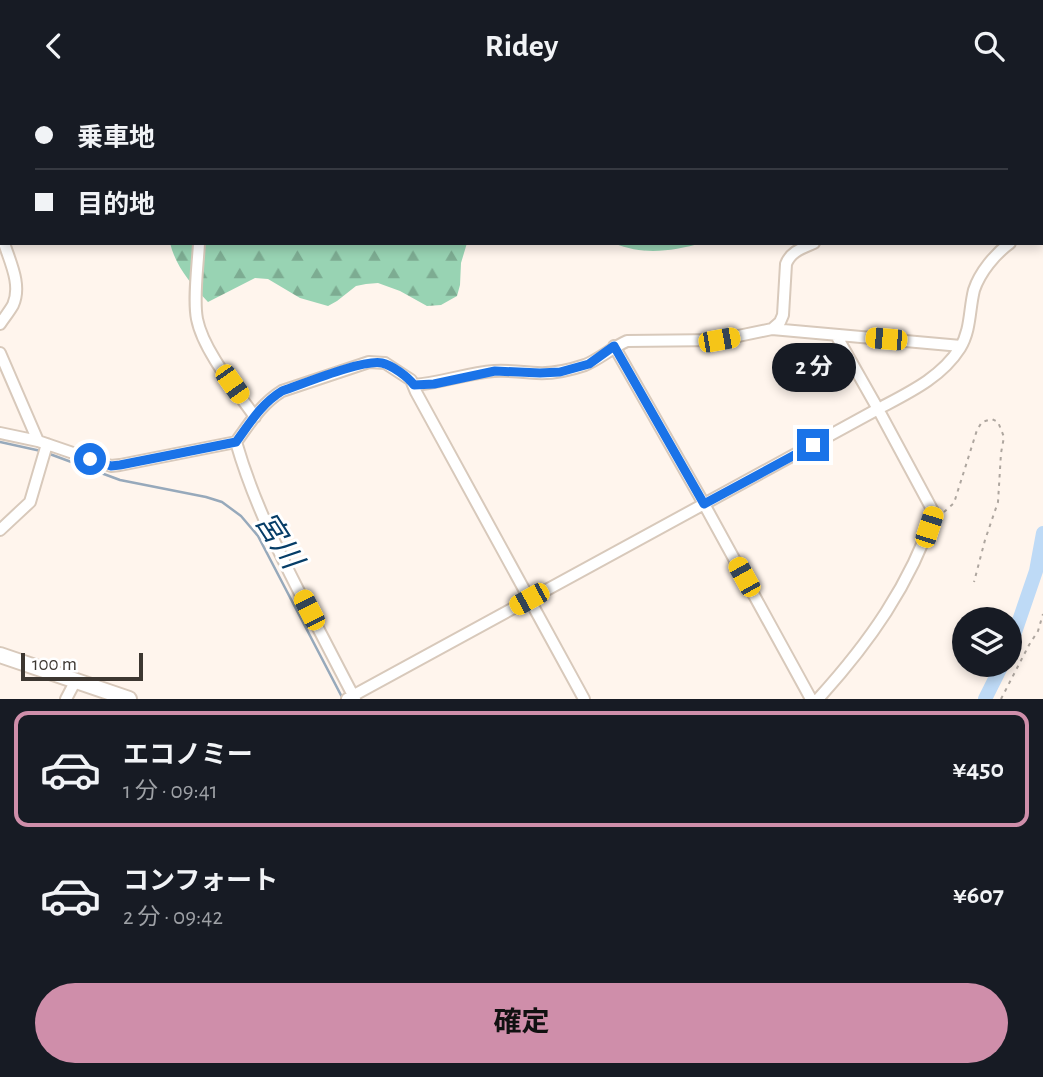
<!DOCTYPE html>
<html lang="ja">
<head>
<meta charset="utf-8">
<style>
  :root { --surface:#171b24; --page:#20242c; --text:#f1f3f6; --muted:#9ea1a6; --line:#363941; --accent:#cf8eaa }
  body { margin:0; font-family:"Alegreya Sans","Noto Sans JP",sans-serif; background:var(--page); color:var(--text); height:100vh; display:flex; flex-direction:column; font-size:26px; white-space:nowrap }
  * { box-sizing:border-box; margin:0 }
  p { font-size:23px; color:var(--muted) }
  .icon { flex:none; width:38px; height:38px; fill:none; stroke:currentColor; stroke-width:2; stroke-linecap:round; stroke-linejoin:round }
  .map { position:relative; height:608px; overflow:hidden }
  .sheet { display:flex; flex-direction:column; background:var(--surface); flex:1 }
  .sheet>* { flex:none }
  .banner { position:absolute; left:0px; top:0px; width:1043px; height:154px; box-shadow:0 4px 10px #0003; display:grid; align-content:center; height:154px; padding:0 35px; background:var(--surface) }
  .fabs { position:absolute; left:952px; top:516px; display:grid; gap:14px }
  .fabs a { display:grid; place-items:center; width:70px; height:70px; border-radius:50%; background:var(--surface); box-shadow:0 4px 10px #0003; font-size:35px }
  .scale { position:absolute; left:21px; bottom:18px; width:122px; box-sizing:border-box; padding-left:7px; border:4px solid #3d3731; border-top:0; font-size:19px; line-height:24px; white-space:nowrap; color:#3d3731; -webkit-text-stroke:5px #fff; paint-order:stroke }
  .end { position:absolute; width:32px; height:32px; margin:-16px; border:9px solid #1a73e8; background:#fff; box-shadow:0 0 0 4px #fff }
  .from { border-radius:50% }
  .bubble { position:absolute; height:49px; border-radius:24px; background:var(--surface); box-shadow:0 4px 10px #0003; font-size:23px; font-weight:700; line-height:49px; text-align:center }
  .car { position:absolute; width:21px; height:42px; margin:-21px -10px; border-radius:9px; box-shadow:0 0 5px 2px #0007; background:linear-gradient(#f5c518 24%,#345 0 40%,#f5c518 0 76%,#345 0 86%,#f5c518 0) }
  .banner b { display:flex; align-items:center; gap:24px; height:66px; font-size:26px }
  .banner b+b { border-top:2px solid var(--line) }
  .banner i { width:18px; height:18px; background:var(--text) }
  ul { padding:12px 0 0; list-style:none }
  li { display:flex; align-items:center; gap:21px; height:116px; margin:0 14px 10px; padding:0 21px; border:4px solid transparent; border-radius:14px }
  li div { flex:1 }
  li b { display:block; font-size:26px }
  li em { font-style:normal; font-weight:700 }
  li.selected { border-color:var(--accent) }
  li>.icon { width:63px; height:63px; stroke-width:1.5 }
  .cta { display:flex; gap:14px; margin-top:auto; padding:14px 35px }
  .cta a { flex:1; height:80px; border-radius:42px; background:var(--accent); color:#111; font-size:28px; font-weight:700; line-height:80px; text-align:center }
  header { display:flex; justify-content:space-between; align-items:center; height:91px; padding:0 35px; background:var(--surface); font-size:32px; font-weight:700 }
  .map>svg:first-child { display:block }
  .forest { fill:url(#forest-firs) }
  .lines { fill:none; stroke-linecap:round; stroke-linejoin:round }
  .stream { stroke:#97a9bb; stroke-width:2.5 }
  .river { stroke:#bedaf6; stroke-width:14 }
  .minor-casing { stroke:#d8c9bb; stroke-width:14 }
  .major-casing { stroke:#d8c9bb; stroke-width:18 }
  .path { stroke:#aea69f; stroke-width:2; stroke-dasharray:3.5 5; stroke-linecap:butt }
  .minor { stroke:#fff; stroke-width:10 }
  .major { stroke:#fff; stroke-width:14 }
  .route { stroke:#1a73e8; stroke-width:9 }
  .labels { text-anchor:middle; stroke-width:6; stroke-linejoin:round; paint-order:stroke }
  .water-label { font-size:30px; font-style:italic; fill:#063d67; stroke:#fff }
</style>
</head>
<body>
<header><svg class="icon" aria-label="back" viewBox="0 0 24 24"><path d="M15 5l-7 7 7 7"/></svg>Ridey<svg class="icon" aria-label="search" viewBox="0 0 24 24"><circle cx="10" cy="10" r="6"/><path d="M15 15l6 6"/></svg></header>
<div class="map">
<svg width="1043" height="608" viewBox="0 0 1043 608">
  <defs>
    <pattern id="forest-firs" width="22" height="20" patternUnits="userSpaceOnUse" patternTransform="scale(1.75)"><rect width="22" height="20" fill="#98d3b3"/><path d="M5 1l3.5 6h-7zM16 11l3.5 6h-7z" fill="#7dac92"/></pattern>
  </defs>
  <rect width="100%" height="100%" fill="#fff5ed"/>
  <path class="forest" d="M45 0H161L162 2H44Z
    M224 0H441L442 2H223Z
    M602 0H800L798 2H601Z
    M170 152H467L461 172 460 194 457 205 441 214 427 215 400 200 378 192 366 193 356 195 337 210 328 215 300 207 268 188 255 187 208 211C191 193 176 176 170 152Z
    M613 152H703C670 160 646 165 613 152Z"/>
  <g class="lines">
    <path class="stream" d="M0 351 41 360
      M47 362 120 389 206 406 222 411 241 425 258 445 343 608"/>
    <path class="river" d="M1010 556 1036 480 1043 442
      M985 608 1002 574"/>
    <defs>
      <path id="minor" d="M1019 2 1020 0
        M1041 136 1043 135
        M0 139 2 145
        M199 152C198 173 193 208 197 228 203 259 236 299 255 326
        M0 233C4 227 9 221 13 214 22 194 10 171 4 152
        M772 238 780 231 783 224 786 173C791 160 803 157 814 152
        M614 255 704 413 811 608
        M0 262 38 350
        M414 294C441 292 467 282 494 280 508 279 523 281 537 282 553 283 570 279 585 274 598 269 613 256 627 250L719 249 772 238 961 255
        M0 342 38 350 111 375 120 374 236 351C250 332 261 313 282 300L369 271 385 272 411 289 416 301 584 608
        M236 351C253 410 280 464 308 518 324 548 339 578 355 608
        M0 439 30 411 47 353
        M66 608 75 591
        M347 608 878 318C908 302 941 287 960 257 971 239 969 219 974 199 980 181 995 163 1010 152
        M818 608C869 552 910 494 934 422L878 318 836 244"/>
      <path id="major" d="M0 564 129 608"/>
    </defs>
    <use href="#minor" class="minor-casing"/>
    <use href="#major" class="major-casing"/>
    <path class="path" d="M944 421 954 412 977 339 982 331 992 328 998 331 1004 346 1001 362 998 411 985 449 974 491
      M1001 608 1029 554 1038 540 1043 523"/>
    <use href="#minor" class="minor"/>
    <use href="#major" class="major"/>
  </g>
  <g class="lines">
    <path class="route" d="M90 368 111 375 120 374 236 351C250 332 261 313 282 300 303 293 363 268 382 272 392 274 408 286 414 294L434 293 495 280 540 282 560 281 589 273 614 255 704 413 813 354"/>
  </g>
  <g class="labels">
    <g class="water-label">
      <text transform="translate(279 449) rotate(57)" y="10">宮川</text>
    </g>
  </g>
</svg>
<div class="fabs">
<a><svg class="icon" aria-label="layers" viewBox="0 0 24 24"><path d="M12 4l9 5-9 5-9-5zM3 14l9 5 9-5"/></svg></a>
</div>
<div class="scale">100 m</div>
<i class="end from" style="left:90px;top:368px"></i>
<i class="end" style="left:813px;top:354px"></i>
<div class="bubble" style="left:772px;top:252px;width:84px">2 分</div>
<i class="car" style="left:886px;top:248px;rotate:275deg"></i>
<i class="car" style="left:719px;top:249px;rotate:80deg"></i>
<i class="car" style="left:232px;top:293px;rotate:145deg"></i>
<i class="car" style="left:929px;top:436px;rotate:18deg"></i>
<i class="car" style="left:744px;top:486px;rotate:331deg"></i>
<i class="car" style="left:529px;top:508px;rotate:241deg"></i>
<i class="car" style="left:309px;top:519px;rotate:333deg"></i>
<div class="banner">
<b><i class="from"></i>乗車地</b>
<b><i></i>目的地</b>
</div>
</div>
<section class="sheet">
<ul>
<li class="selected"><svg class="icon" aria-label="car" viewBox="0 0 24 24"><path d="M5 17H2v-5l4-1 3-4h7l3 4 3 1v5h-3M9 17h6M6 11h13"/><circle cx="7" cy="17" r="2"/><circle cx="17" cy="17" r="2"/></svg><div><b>エコノミー</b><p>1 分 · 09:41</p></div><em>¥450</em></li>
<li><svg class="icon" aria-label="car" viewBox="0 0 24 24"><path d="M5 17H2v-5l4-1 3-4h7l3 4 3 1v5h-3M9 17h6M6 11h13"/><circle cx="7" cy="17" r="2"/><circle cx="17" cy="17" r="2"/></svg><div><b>コンフォート</b><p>2 分 · 09:42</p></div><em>¥607</em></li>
</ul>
<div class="cta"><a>確定</a></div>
</section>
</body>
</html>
